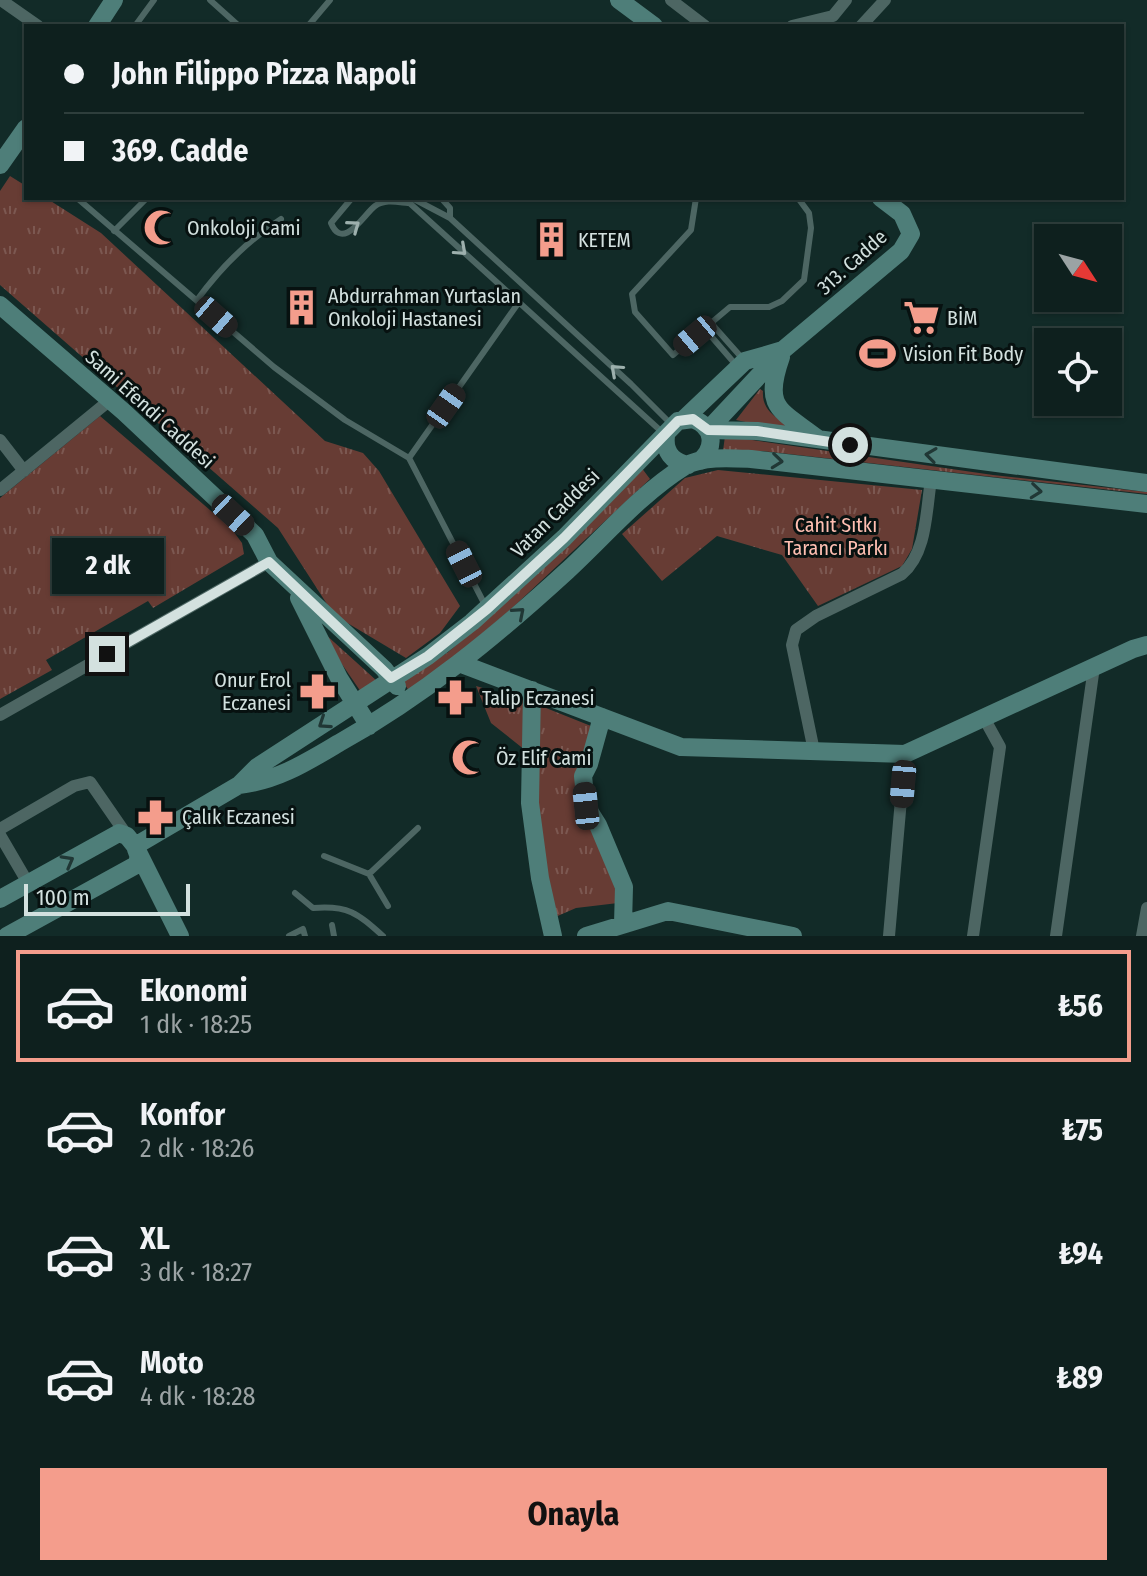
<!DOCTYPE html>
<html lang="tr">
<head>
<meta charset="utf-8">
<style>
  :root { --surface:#0e201e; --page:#1c2d2b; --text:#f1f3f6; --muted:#9ba3a4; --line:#2e3e3c; --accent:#f49d8c }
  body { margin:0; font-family:"Fira Sans Condensed",sans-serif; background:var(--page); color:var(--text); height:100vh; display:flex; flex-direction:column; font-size:30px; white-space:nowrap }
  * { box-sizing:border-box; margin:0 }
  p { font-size:26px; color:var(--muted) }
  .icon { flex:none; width:44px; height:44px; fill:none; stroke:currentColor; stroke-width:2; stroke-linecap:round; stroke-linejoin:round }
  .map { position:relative; height:936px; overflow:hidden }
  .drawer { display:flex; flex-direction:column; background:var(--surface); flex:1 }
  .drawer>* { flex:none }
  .guide { position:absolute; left:24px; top:24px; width:1100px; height:176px; border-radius:0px; box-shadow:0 2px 6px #0004,0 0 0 2px var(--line); display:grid; align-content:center; height:176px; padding:0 40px; background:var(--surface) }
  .needle { width:52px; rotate:126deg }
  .tools { position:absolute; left:1034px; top:224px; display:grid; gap:16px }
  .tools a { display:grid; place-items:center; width:88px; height:88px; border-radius:0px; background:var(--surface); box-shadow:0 2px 6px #0004,0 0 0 2px var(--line); font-size:40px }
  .scale { position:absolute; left:24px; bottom:20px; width:166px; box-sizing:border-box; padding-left:8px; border:4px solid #d3e1df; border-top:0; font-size:22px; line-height:28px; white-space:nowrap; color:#d3e1df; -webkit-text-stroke:6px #071110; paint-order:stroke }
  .end { position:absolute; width:36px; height:36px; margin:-18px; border:10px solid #d3e1df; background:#111; box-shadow:0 0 0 4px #111 }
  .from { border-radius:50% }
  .bubble { position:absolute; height:56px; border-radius:0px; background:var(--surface); box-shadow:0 2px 6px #0004,0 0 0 2px var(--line); font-size:26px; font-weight:700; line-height:56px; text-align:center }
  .car { position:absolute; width:24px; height:48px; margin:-24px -12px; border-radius:10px; box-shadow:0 0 6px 2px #0007; background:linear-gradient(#222 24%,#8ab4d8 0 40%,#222 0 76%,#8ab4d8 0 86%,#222 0) }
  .guide b { display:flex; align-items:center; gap:28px; height:76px; font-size:30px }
  .guide b+b { border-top:2px solid var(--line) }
  .guide i { width:20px; height:20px; background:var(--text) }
  ul { padding:14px 0 0; list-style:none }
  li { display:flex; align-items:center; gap:24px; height:112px; margin:0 16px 12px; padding:0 24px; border:4px solid transparent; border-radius:0px }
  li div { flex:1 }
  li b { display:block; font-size:30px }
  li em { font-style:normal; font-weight:700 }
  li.selected { border-color:var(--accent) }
  li>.icon { width:72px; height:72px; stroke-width:1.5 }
  .cta { display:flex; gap:16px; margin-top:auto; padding:16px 40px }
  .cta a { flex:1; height:92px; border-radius:0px; background:var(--accent); color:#111; font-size:32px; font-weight:700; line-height:92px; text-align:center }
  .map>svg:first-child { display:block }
  .grass { fill:url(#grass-tufts) }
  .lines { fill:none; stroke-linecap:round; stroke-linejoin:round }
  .lane { stroke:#4d6663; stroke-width:6 }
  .street { stroke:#4d6663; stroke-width:12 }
  .secondary { stroke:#4e7e79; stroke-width:18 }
  .oneway { stroke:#9db0ad }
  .oneway2 { stroke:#203735 }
  .route { stroke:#d3e1df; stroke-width:10 }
  .labels { text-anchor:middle; stroke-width:6; stroke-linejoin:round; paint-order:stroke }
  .poi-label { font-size:20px; fill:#d3e1df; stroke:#071110; text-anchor:start }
  .street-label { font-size:20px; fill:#d3e1df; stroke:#071110 }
  .park-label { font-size:20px; fill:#ffbfb2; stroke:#071110 }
</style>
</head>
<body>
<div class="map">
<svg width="1147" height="936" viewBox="0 0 1147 936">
  <defs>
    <pattern id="grass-tufts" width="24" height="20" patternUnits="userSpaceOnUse" patternTransform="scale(2)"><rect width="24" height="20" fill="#673c34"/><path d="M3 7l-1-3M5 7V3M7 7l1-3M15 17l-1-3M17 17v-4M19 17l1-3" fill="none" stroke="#7c5851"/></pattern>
  </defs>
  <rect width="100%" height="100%" fill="#122b28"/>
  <path class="grass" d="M10 176 26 186V198H46L101 233 325 441 363 453 379 471 460 606 440 633 406 658 334 615 278 528 0 285V191Z
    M760 389 763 391C761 414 783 421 800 433L736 420Z
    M100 416 231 528 242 543 244 554 153 608 148 601 46 660 52 670 0 699V498Z
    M725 436 993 475 1147 492V494L761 451H723Z
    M641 467 650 479 510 610 443 667 409 691 402 680 447 653 473 631Z
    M718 470 922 490 912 549 902 566 818 606 782 555 717 536 662 581 622 534 685 478Z
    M324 633 377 681 361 692 322 635Z
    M476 686 531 702 591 726 578 772 618 886V903L576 908 553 918 530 754 491 723Z"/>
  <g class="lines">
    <path class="lane" d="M210 0 239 26
      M135 26 154 0
      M308 26 330 0
      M77 198 274 367 345 420 409 458 485 605
      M352 198 331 223C343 252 364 214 375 206 385 199 397 202 408 203
      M404 198 662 432
      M412 198 450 218 631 384 672 425
      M441 198 450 208V218
      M696 198 691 230 632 294 635 312 673 355 730 307H769L782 301 804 280 811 228 809 213 798 198
      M114 231 147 198
      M197 300C221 267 247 241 281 219
      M711 323 742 358
      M704 328 736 365
      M409 458 519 302
      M324 856 369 874 388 906
      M369 874 418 828
      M295 893 313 908C348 905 357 913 383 936
      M332 925 334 936
      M289 936 303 929 305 936"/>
    <path class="street" d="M1 0 38 26
      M671 0 705 26
      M792 26 833 16 846 0
      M861 26 885 0
      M0 440 24 471
      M0 490 110 400
      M0 715 269 562
      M814 751 792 645 796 630 816 616 902 574C927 553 926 511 931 480
      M0 829 74 786 90 782 128 837
      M0 835 28 883
      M889 936 905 754
      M973 936 1000 747 984 718
      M1056 936 1094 667
      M1142 936 1147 908"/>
    <path class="secondary" d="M619 0 654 26
      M97 26 114 0
      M0 165 26 128
      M0 305 124 412 255 535 269 562 384 669 397 686
      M781 357C763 408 779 409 817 438
      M684 419 745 361 783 350
      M708 430 757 431 1147 483
      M708 430 783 350 901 251 911 234 902 214 881 198
      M666 436C664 451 672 462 688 465
      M299 598 339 678 369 726
      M459 663 681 747 905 754 1133 649 1147 645
      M532 690 530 803 540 878 553 936
      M602 717 589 764 583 776 586 806 598 825 624 887 623 924
      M239 785C277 781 307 762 339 743 423 696 496 636 567 571 605 536 640 494 685 466 703 456 731 458 751 459L1147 504
      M135 846 239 785 257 767 428 656 472 622 564 538 678 421 693 419C714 427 716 447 700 461
      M0 899 119 833 127 836 135 846 180 936
      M7 936 136 865 139 857 136 849
      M586 936 668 911 793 936"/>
  </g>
  <defs><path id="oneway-chevron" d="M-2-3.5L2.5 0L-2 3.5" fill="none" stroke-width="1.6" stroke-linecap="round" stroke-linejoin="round" transform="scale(2)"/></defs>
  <g class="oneway">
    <use href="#oneway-chevron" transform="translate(354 226) rotate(-36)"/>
    <use href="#oneway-chevron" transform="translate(461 250) rotate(42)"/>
    <use href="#oneway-chevron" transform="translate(616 370) rotate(-138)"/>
  </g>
  <g class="oneway2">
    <use href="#oneway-chevron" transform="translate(931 455) rotate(-172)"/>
    <use href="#oneway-chevron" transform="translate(777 461) rotate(6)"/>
    <use href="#oneway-chevron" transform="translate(1036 491) rotate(6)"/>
    <use href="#oneway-chevron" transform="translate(519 613) rotate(-41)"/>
    <use href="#oneway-chevron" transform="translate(324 723) rotate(146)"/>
    <use href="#oneway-chevron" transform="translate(68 861) rotate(-29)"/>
  </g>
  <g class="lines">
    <path class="route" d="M107 654 269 562 391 678 428 656 487 609 564 538 678 421 693 419 708 430 757 431 850 445"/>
  </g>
  <defs>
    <symbol id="mosque-bare" viewBox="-9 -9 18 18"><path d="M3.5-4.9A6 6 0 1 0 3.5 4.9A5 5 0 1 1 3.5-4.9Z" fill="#f49d8c" stroke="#071110" stroke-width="2.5" paint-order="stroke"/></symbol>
    <symbol id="building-bare" viewBox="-9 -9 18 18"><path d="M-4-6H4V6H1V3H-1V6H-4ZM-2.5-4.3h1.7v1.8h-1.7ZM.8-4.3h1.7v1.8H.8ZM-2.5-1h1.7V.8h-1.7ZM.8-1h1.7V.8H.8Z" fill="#f49d8c" stroke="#071110" stroke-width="2.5" paint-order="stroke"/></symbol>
    <symbol id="supermarket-bare" viewBox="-9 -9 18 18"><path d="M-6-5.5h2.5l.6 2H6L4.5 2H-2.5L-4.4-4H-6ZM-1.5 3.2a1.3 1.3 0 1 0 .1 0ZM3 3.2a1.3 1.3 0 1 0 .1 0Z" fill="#f49d8c" stroke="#071110" stroke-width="2.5" paint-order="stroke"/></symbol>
    <symbol id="stadium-bare" viewBox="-9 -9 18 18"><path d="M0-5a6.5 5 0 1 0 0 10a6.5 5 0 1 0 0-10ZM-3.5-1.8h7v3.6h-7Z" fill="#f49d8c" stroke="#071110" stroke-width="2.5" paint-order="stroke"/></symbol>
    <symbol id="pharmacy-bare" viewBox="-9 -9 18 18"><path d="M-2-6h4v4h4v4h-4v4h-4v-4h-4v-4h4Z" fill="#f49d8c" stroke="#071110" stroke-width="2.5" paint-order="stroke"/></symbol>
  </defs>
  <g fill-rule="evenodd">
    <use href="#mosque-bare" x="136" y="202" width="51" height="51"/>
    <use href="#building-bare" x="526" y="214" width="51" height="51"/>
    <use href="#building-bare" x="276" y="282" width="51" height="51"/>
    <use href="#supermarket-bare" x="896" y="292" width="51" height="51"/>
    <use href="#stadium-bare" x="852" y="328" width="51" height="51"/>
    <use href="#pharmacy-bare" x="292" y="666" width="51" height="51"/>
    <use href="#pharmacy-bare" x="430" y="672" width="51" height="51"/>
    <use href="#mosque-bare" x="444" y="732" width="51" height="51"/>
    <use href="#pharmacy-bare" x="130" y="792" width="51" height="51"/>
  </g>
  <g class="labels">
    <g class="poi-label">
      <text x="187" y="235">Onkoloji Cami</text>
      <text x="578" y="247">KETEM</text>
      <text x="328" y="303">Abdurrahman Yurtaslan<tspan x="328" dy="23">Onkoloji Hastanesi</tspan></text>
      <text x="947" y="325">BİM</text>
      <text x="903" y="361">Vision Fit Body</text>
      <text x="291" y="687" text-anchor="end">Onur Erol<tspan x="291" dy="23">Eczanesi</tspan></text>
      <text x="482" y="705">Talip Eczanesi</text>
      <text x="496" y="765">Öz Elif Cami</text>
      <text x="182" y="824">Çalık Eczanesi</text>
    </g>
    <g class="street-label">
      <text transform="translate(852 262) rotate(-42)" y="7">313. Cadde</text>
      <text transform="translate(150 409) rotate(42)" y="7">Sami Efendi Caddesi</text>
      <text transform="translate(555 513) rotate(-45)" y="7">Vatan Caddesi</text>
    </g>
    <g class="park-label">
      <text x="836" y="532">Cahit Sıtkı<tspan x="836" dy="23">Tarancı Parkı</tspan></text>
    </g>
  </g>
</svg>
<div class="tools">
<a><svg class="needle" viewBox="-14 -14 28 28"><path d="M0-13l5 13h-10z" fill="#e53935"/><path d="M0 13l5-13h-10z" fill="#9ba3a4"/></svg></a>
<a><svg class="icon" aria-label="locate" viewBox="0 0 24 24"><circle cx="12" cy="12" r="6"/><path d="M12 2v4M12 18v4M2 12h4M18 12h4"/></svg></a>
</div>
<div class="scale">100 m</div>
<i class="end from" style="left:850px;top:445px"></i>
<i class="end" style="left:107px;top:654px"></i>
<div class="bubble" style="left:52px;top:538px;width:112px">2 dk</div>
<i class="car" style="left:216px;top:317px;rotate:131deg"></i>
<i class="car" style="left:695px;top:336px;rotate:230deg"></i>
<i class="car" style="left:446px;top:406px;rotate:35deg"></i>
<i class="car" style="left:233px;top:515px;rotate:133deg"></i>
<i class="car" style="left:464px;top:564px;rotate:333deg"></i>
<i class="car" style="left:903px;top:784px;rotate:185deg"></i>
<i class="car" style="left:586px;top:806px;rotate:354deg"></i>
<div class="guide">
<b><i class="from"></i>John Filippo Pizza Napoli</b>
<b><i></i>369. Cadde</b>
</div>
</div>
<section class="drawer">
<ul>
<li class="selected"><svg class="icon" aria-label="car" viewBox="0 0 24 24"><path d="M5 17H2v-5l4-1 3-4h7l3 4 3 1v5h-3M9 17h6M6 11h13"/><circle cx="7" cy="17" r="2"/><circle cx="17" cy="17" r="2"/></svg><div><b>Ekonomi</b><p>1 dk · 18:25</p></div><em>₺56</em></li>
<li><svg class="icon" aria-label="car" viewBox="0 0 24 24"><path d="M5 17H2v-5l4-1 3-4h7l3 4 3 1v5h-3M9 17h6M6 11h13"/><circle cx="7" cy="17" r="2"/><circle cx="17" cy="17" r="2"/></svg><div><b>Konfor</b><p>2 dk · 18:26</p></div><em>₺75</em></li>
<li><svg class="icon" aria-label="car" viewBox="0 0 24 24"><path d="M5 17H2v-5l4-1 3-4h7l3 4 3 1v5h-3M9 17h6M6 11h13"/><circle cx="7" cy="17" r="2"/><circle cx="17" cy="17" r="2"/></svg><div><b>XL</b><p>3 dk · 18:27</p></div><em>₺94</em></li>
<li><svg class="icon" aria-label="car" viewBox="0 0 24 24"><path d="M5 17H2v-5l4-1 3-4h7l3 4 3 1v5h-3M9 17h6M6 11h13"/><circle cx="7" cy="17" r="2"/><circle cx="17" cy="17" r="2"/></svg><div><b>Moto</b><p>4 dk · 18:28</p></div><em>₺89</em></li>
</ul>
<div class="cta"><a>Onayla</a></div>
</section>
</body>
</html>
